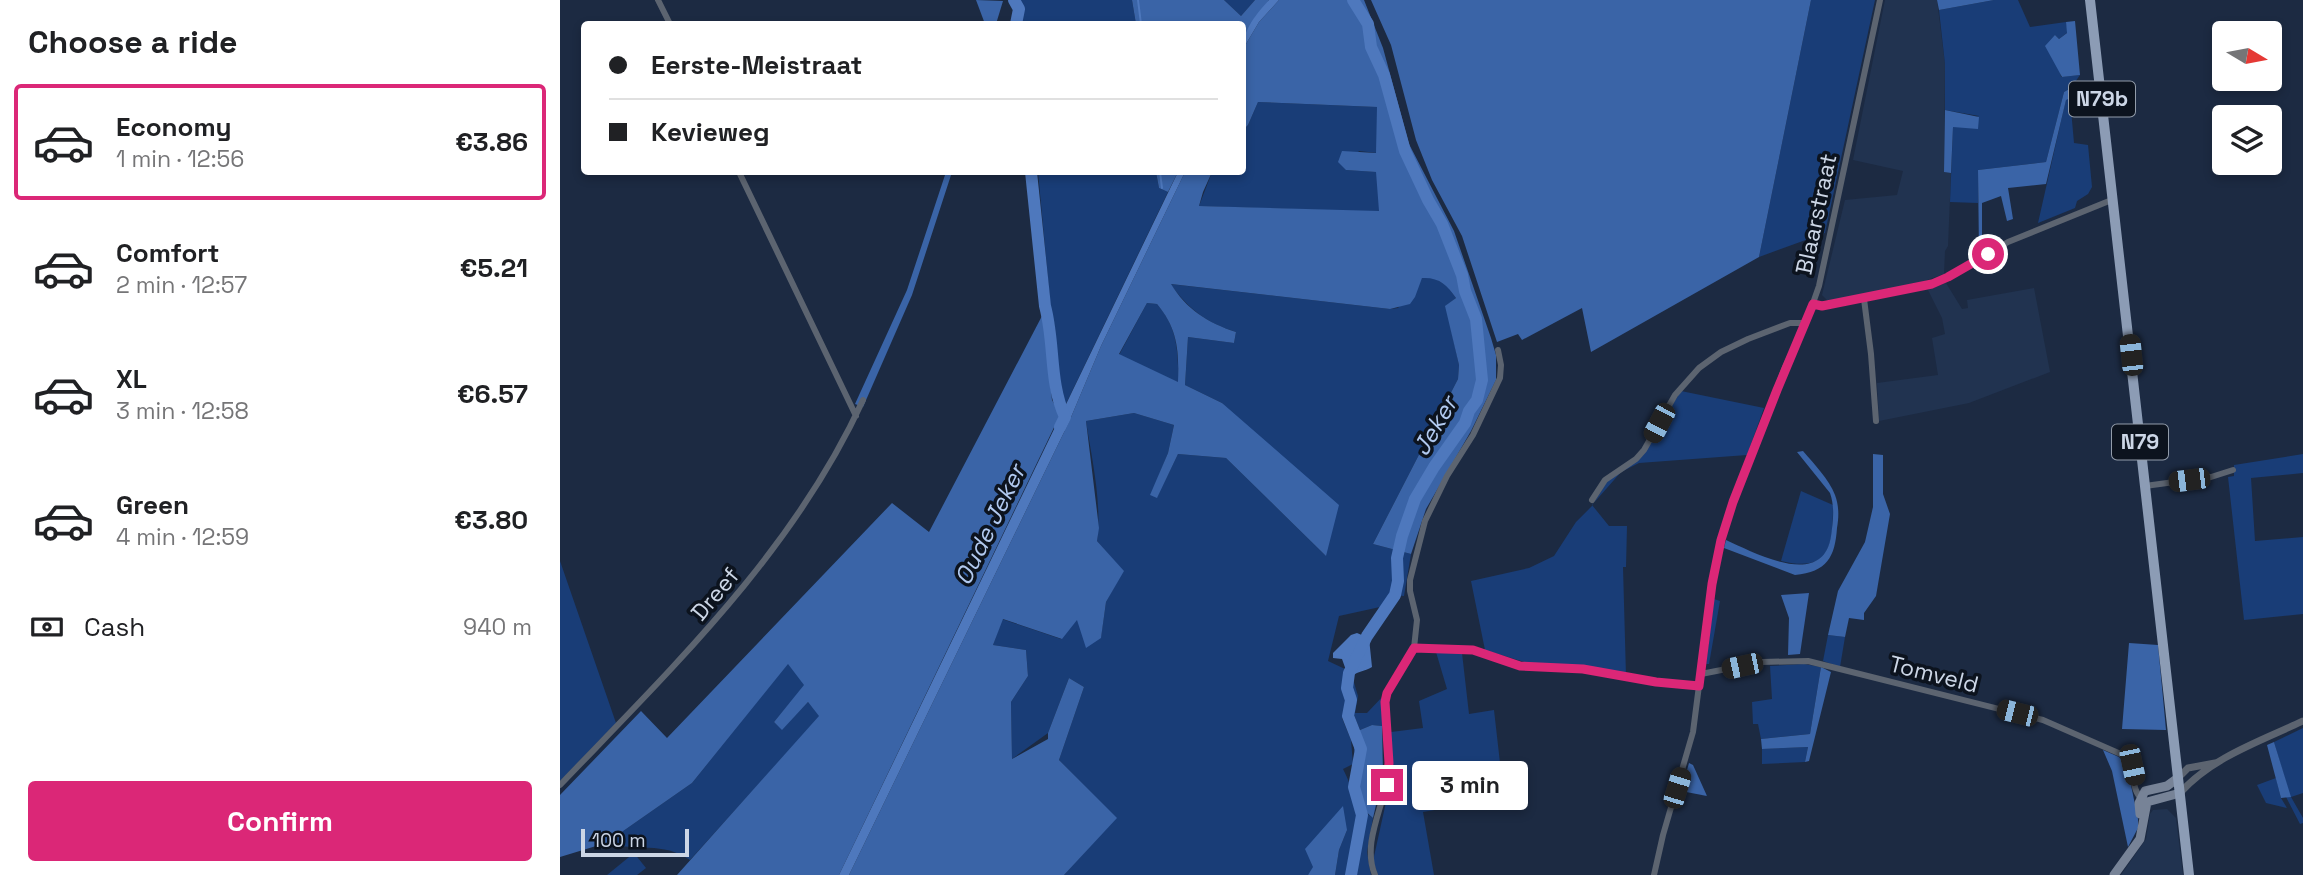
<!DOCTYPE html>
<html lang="en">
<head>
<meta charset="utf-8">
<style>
  :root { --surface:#fff; --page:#f6f6f6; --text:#202124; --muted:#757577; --line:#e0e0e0; --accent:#db2777 }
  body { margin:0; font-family:"Space Grotesk",sans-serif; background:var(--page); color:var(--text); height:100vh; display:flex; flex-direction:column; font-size:26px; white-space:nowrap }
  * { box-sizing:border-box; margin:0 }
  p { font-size:23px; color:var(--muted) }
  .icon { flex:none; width:38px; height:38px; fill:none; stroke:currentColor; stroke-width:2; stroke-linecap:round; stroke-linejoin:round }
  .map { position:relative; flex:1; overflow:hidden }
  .drawer { display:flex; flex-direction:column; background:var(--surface); width:560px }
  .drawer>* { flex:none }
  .banner { position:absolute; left:21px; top:21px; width:665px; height:154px; border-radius:7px; box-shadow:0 4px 10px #0003; display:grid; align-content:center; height:154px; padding:0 28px; background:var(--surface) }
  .needle { width:46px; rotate:100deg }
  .tools { position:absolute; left:1652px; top:21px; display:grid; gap:14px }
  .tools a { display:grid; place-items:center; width:70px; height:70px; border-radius:7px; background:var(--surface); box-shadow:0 4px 10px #0003; font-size:35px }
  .scale { position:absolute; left:21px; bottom:18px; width:108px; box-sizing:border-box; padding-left:7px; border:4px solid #ccd6e6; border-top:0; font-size:19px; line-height:24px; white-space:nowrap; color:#ccd6e6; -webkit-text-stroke:5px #0c131e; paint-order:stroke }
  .end { position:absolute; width:32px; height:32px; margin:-16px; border:9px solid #db2777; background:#fff; box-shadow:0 0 0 4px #fff }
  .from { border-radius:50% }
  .bubble { position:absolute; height:49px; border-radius:7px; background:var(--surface); box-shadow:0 4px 10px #0003; font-size:23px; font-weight:600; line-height:49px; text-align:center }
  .car { position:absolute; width:21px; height:42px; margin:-21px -10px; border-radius:9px; box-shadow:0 0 5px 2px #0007; background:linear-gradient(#222 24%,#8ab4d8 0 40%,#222 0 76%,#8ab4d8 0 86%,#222 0) }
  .banner b { display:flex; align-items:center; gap:24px; height:66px; font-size:26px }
  .banner b+b { border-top:2px solid var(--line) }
  .banner i { width:18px; height:18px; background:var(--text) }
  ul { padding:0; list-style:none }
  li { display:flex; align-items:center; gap:21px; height:116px; margin:0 14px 10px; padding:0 14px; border:4px solid transparent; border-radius:7px }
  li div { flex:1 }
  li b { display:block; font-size:26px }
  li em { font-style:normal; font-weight:600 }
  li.on { border-color:var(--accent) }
  li>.icon { width:63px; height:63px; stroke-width:1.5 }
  h2 { padding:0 28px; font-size:32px; line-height:84px }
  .pay { display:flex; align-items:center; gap:18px; height:77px; padding:0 28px; font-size:26px }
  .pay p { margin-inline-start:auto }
  .button { display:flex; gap:14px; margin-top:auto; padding:14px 28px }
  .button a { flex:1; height:80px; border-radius:7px; background:var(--accent); color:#fff; font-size:28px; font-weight:600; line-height:80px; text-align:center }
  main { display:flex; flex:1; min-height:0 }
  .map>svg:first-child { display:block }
  .built { fill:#213350 }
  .green { fill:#193d77 }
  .forest { fill:#3a64a7; fill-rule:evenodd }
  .water { fill:#4e78bd }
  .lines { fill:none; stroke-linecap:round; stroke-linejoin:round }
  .stream { stroke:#4e78bd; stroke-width:2 }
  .river { stroke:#4e78bd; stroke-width:12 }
  .minor { stroke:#5c6470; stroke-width:6 }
  .tertiary { stroke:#5c6470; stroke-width:7 }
  .secondary { stroke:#778397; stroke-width:9 }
  .primary { stroke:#8c9cb5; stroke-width:10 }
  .route { stroke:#db2777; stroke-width:9 }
  .labels { text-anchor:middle; stroke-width:7; stroke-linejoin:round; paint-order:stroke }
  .shield { fill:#0c131e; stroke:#929caa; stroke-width:2 }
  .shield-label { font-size:21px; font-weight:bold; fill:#ccd6e6 }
  .street-label { font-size:23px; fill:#ccd6e6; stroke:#0c131e }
  .water-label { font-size:24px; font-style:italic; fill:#b1c9ef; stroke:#0c131e }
</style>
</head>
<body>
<main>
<section class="drawer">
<h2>Choose a ride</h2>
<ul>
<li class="on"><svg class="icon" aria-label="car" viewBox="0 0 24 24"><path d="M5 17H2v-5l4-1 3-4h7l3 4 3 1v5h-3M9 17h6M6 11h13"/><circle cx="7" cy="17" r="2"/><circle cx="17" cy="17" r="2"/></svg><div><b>Economy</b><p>1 min · 12:56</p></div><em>€3.86</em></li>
<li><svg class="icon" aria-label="car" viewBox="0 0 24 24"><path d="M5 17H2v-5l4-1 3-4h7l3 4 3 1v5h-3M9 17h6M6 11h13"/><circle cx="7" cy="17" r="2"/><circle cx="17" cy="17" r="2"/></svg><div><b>Comfort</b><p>2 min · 12:57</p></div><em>€5.21</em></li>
<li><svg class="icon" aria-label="car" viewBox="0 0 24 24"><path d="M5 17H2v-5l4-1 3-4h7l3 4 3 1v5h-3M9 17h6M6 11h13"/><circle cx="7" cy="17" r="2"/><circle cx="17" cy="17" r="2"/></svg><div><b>XL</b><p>3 min · 12:58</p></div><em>€6.57</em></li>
<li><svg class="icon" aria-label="car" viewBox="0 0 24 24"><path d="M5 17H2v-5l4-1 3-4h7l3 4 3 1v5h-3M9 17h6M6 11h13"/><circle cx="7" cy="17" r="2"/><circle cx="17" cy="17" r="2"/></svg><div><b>Green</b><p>4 min · 12:59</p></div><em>€3.80</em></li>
</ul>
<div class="pay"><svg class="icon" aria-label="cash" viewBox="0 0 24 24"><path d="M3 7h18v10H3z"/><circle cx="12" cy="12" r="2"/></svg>Cash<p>940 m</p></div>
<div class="button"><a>Confirm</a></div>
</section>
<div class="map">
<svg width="1743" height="875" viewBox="0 0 1743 875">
  <rect width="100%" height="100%" fill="#1c2a42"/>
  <path class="built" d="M1325 0H1377L1385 64 1384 172 1391 173 1388 246 1385 251 1384 274 1362 282 1276 302 1268 301 1262 295 1285 200 1337 195 1343 171 1293 160Z
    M1386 283 1402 309 1408 308 1407 300 1474 288 1490 372 1409 403 1319 421 1317 383 1378 375 1372 338 1385 334 1382 318 1368 290Z
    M1607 809 1616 818 1623 875H1561L1586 839 1590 814 1593 810Z"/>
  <path class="green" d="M460 0H572L576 24H460Z
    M664 0H695L681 16Z
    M1251 0H1315L1265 233 1199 257Z
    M1434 0H1458L1470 27 1506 22 1508 32 1499 39 1495 35 1501 77 1520 75 1511 88 1504 92 1486 162 1418 170V203L1390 202 1393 127 1419 116 1385 110V64L1379 10Z
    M1510 98 1514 143 1528 145 1532 187 1528 194 1517 201 1515 208 1478 223 1506 99Z
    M698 102 817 107V153L799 151 786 170 817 172 820 212 639 206 652 172H682L683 130 688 125Z
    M478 172H596L599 188 608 192 504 408 497 383 495 327 491 311Z
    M873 277 887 286 896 298 886 306 899 365 898 379 813 544 851 554 844 596 831 595 820 607 779 616 768 661 785 669 786 677 790 678 792 676 798 696 795 713H807L824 695 822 726 812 725 800 730 794 715 782 718 791 740 793 764 783 769C791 784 795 800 800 815L805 812 813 818 807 852 811 875H775L779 850 787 830 748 875H504L556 818 499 760 524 687 509 678 488 733 452 759 451 702 468 676 466 650 433 645 442 619 501 639 517 619 541 637 546 602 563 571 537 541C542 502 532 460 526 421L574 413 614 425 608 453 591 495 597 497 618 454 666 458 766 556 662 403 625 385 628 337 674 343 676 332C645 322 630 310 610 284L830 309 838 308 862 278Z
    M587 303 597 304C619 330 617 350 619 383L559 355Z
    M1121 391 1204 408 1187 455 1079 463 1061 472 1032 505 1049 526H1067L1066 567H1063L1066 676 974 665 925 650 911 581 969 568 994 556 1016 522 1032 506 1048 480 1078 460Z
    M1743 454V473L1691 478 1695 541 1743 537V614L1684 620 1668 477 1674 476V465Z
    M1241 491 1273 505C1273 546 1270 573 1221 561Z
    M0 561 56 723 0 781Z
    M1154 599 1160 601 1149 664H1146Z
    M1268 635 1285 637 1280 667 1263 661Z
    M876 652 902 653 909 714 934 710 944 798 863 812 874 875H818L813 861 832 775 831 732 863 728 859 701 887 689Z
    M228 663 245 685 214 722 222 729 248 702 260 716 130 860C103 841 76 852 46 843L132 783Z
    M1244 664 1261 667 1250 734 1201 739 1198 724H1193L1192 702 1212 699 1210 666Z
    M1743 728V793L1731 797 1743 818V823L1740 824 1726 797 1730 796 1714 742Z
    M1248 747 1245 762 1202 764V749Z
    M1716 778 1721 798 1727 808 1706 803 1697 785Z
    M74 853 86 868 77 875H47Z"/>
  <path class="forest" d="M416 0 443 1 436 24H425Z
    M572 0H664L681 16 695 0H709L683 39 682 24H576Z
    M719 0H804L823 48 849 144 894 231 931 338 936 355V380L911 431 866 509 851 554 813 544 898 379 899 365 885 306 896 298C887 285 879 277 862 278L855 297 850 304 830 309 611 284C626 309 648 323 676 332L674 343 628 337 625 385 662 403 779 505 766 556 666 458 618 454 597 498 590 495 608 453 614 425 574 413 526 421 539 528 537 541 564 571 546 602 541 638 526 648 517 620 502 639 443 619 433 645 466 650 468 676 451 702 452 759 488 739V733L509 678 524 687 499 760 557 818 504 875H289L509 422 541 346 625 172H652L643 192 639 206 819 211 816 172 786 170 778 162 782 151 816 153 817 107 698 102 688 125 683 130V49L699 22ZM587 303 597 304C618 329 619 351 618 382L559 354Z
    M811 0H1251L1199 257 1031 352 1022 308 962 340 958 334 937 342 902 236 872 180 856 140 831 45Z
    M1377 0H1434L1379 10Z
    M1515 21 1520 75 1502 77 1485 46 1495 35 1499 39 1507 33 1506 22Z
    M1511 88 1510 98 1506 100 1486 184 1448 188 1453 219 1447 221 1441 196 1422 203V251L1419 253 1418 170 1486 162 1504 92Z
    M1385 110 1419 117 1418 129 1393 127 1391 173 1384 172Z
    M386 172H392L352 295 303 407 295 404 347 290Z
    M596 172H618L608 192 599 188Z
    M483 314 492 400 500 415 279 875H117L259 716 248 702 222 730 214 722 244 685 228 664 132 783 46 843 0 857V795L81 711 107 738 332 503 369 532Z
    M1243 451C1254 464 1269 479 1275 495 1279 506 1279 516 1277 528 1275 557 1267 572 1235 575L1164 548 1166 540C1195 553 1263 590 1271 536 1273 522 1275 507 1270 493L1237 452Z
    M1313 454 1323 455V494L1330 514 1316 596 1304 613V620L1289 618 1285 637 1268 635 1278 591 1305 542 1313 507Z
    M1249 593 1240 654 1228 655 1229 618 1221 595Z
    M1569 643 1598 645 1606 730 1562 729Z
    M1261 667 1271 672 1249 761 1245 762 1248 747 1202 749 1201 739 1250 734Z
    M812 725 822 726 823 774 813 818C798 807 796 789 802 771L796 759 793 741 800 730Z
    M1714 742 1731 797 1721 798 1707 745Z
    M1543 750 1559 757 1567 766 1578 819V828L1568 847 1552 771Z
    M1129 763 1133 765 1147 796 1121 791Z
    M783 806 787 830 779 850 775 875H748L753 867 745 849Z"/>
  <path class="water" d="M709 0H719L699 22 683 49C682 31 697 13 709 0Z
    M618 172H625L541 346 509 422 289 875H279Z
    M831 596 836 599 811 637 804 632Z
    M797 633 809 638 812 667C805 672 795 671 791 678L785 677 787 673 782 659 773 658V653L791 635Z"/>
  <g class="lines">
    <path class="stream" d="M578 0 581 24
      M600 172 602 188"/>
    <path class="river" d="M454 0 459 9 456 24
      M471 172 485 306C495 343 489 383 505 417L500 427
      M791 875 802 815 794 787 801 749 788 716 791 700 787 688 789 673 807 636 835 595 838 581 837 558 842 536 855 499 874 467 905 423 909 411 917 400 922 380 916 319 905 291 902 275 882 224 868 200 845 151 824 75 811 47 808 24 793 0"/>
    <path class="minor" d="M98 0 110 24
      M179 172 296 416
      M1304 299 1311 354 1316 421
      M1253 304 1262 306 1372 284 1388 277 1448 242 1554 199
      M1585 486 1651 477 1673 470
      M1032 500 1045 480 1076 459 1084 450 1115 395 1139 368 1161 352 1188 339 1230 323H1246
      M854 648 913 650 960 666 1023 669 1096 682 1139 686
      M1141 674 1202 662 1248 661 1483 720 1563 755C1577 767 1569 788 1582 799
      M0 785C113 667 234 551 303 400
      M815 875C800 839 829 800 829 762 830 742 826 722 825 702L827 693 854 648 857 620 850 591V580L865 521 887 476 913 435 940 378 941 365 938 350
      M1094 875 1103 835 1133 732 1152 585 1161 540 1173 502 1225 367 1246 323 1259 286 1320 0"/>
    <path class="tertiary" d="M1618 778 1628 768 1655 763
      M1620 793C1652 757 1701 741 1743 721"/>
    <path class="secondary" d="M1580 814 1579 803 1585 791 1607 786 1618 778
      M1554 875 1580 839 1587 802 1620 793"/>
    <path class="primary" d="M1530 0 1629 875"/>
  </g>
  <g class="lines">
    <path class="route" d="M827 785 829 763 825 702 827 693 854 648 913 650 960 666 1023 669 1096 682 1139 686 1152 584 1161 540 1173 502 1217 390 1253 304 1262 306 1372 284 1388 277 1428 254"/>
  </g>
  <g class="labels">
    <g class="shield">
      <rect x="1509" y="81.5" width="66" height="35" rx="5"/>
      <rect x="1552" y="424.5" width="56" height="35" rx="5"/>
    </g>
    <g class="shield-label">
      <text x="1542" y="106">N79b</text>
      <text x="1580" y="449">N79</text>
    </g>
    <g class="street-label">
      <text transform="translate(1256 214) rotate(-78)" y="8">Blaarstraat</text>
      <text transform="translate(155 594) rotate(-50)" y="8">Dreef</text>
      <text transform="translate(1374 674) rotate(14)" y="8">Tomveld</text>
    </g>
    <g class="water-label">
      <text transform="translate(875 426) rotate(-60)" y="8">Jeker</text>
      <text transform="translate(430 525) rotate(-64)" y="8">Oude Jeker</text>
    </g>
  </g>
</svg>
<div class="tools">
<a><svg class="needle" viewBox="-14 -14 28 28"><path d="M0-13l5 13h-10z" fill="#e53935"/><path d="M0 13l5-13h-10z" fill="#757577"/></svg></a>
<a><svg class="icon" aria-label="layers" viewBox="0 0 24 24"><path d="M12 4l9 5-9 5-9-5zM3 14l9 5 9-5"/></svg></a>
</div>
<div class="scale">100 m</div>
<i class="end from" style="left:1428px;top:254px"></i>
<i class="end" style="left:827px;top:785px"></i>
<div class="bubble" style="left:852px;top:761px;width:116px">3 min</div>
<i class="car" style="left:1571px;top:355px;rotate:354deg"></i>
<i class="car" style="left:1099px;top:423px;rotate:208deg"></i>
<i class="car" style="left:1629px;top:480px;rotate:263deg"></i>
<i class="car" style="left:1182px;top:666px;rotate:258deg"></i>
<i class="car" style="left:1457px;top:713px;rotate:284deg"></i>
<i class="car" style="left:1572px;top:765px;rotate:168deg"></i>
<i class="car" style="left:1117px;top:788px;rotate:17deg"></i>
<div class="banner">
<b><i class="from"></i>Eerste-Meistraat</b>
<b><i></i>Kevieweg</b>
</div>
</div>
</main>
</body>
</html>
